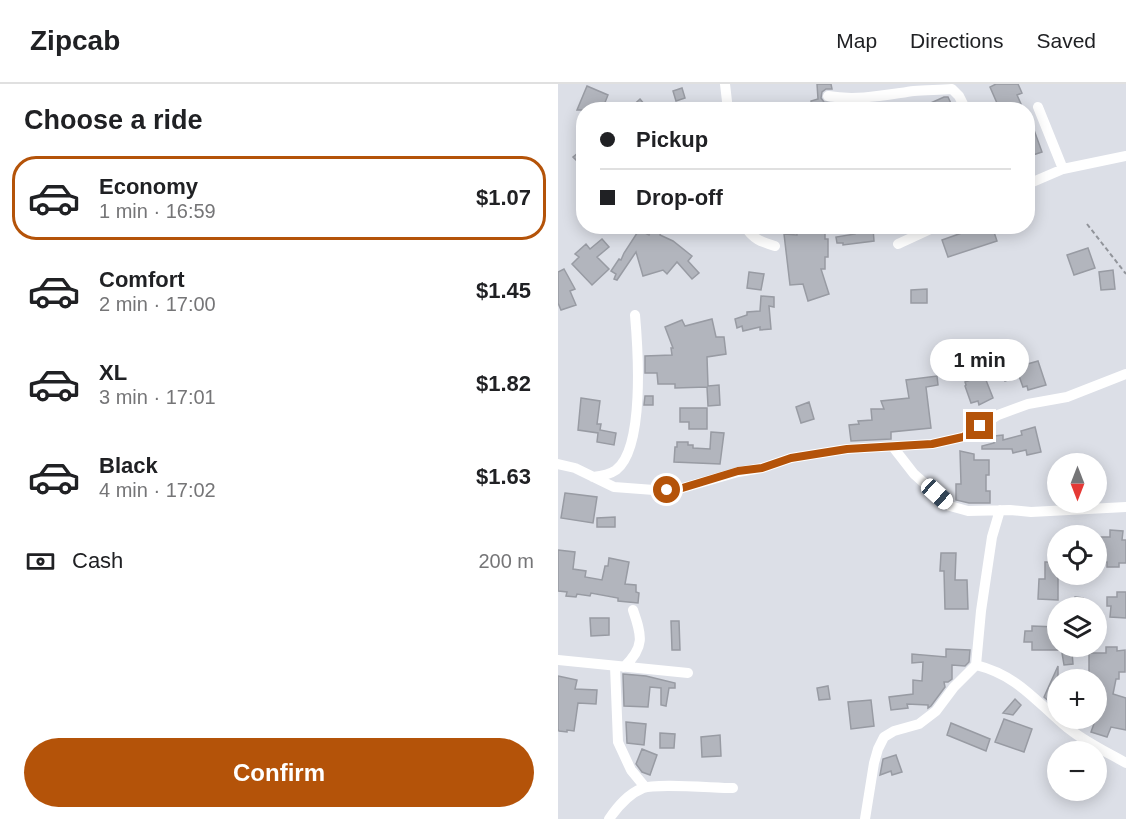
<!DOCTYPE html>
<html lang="en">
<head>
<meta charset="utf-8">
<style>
  :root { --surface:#fff; --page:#f6f6f6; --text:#202124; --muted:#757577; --line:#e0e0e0; --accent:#b45309 }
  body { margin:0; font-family:Arial,sans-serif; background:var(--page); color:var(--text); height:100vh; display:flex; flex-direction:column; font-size:22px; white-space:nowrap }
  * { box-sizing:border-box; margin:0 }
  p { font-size:20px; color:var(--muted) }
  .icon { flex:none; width:33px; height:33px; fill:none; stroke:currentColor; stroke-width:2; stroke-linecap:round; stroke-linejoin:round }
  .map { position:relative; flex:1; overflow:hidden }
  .drawer { display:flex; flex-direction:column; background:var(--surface); width:558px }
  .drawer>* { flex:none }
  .top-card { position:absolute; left:18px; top:18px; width:459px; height:132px; border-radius:24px; box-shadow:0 3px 15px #0003; display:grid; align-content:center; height:132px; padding:0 24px; background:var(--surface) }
  .needle { width:39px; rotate:180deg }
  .buttons { position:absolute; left:489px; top:369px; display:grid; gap:12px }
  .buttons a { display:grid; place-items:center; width:60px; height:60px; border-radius:50%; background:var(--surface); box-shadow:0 3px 15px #0003; font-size:30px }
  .end { position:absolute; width:27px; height:27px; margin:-14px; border:8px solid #b45309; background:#fff; box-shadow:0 0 0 3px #fff }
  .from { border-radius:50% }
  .bubble { position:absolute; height:42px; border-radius:21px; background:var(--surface); box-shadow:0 3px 15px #0003; font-size:20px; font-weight:600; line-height:42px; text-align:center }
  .car { position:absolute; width:18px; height:36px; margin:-18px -9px; border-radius:8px; box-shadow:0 0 4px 2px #0007; background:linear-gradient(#fff 24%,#345 0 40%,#fff 0 76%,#345 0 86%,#fff 0) }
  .top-card b { display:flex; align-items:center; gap:21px; height:57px; font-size:22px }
  .top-card b+b { border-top:2px solid var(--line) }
  .top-card i { width:15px; height:15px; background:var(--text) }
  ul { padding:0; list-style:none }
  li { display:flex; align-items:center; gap:18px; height:84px; margin:0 12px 9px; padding:0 12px; border:3px solid transparent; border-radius:24px }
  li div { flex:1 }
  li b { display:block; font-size:22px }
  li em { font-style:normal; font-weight:600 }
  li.current { border-color:var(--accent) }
  li>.icon { width:54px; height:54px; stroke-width:1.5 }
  h2 { padding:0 24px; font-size:27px; line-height:72px }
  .pay { display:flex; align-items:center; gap:15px; height:66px; padding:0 24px; font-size:22px }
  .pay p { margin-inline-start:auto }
  .cta { display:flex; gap:12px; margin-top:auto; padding:12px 24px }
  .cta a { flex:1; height:69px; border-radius:36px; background:var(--accent); color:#fff; font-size:24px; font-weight:600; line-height:69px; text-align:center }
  header { display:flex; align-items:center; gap:36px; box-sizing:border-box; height:84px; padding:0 30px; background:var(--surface); border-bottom:2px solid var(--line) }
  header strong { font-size:28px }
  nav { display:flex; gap:33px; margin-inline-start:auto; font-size:21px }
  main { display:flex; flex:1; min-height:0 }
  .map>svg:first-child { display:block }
  .building { fill:#b2b5bd; stroke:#989ba3; stroke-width:1.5 }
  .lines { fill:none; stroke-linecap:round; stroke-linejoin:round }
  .path { stroke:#91949a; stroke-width:2; stroke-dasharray:4.5 3; stroke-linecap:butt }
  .street { stroke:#fff; stroke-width:10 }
  .route { stroke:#b45309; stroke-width:8 }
</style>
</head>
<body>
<header>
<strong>Zipcab</strong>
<nav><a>Map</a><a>Directions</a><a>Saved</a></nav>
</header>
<main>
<section class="drawer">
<h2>Choose a ride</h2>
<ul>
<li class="current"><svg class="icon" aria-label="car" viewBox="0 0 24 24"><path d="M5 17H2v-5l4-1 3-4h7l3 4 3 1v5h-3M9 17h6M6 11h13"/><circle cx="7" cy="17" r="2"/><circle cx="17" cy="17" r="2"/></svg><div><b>Economy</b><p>1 min · 16:59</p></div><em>$1.07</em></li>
<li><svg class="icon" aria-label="car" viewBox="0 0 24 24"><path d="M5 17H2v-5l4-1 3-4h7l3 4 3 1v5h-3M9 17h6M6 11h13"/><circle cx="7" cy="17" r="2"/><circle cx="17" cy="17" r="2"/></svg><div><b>Comfort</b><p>2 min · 17:00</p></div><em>$1.45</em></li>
<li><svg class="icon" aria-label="car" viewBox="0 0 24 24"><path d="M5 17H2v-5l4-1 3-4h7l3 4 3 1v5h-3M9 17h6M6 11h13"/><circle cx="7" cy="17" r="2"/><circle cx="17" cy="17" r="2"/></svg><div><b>XL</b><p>3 min · 17:01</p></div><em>$1.82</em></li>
<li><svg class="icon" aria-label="car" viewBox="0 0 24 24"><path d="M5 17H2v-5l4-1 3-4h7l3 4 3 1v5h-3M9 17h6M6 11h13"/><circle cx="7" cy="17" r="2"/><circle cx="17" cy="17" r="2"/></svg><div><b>Black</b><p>4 min · 17:02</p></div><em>$1.63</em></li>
</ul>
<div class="pay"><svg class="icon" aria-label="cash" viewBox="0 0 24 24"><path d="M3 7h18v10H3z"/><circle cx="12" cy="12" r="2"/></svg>Cash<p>200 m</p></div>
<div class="cta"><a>Confirm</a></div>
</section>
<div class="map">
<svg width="568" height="735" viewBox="0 0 568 735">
  <rect width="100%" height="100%" fill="#dcdfe7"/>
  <path class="building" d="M259 0H273L274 5H268L264 8 263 14 266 18 291 21 316 20V26H254L253 17 260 15Z
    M438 0H460L464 9 459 11 463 20 451 26H442L432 3Z
    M29 2 50 11 44 26H19Z
    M124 4 127 14 118 17 115 7Z
    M386 13H390L396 26H357Z
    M82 15 91 26H70Z
    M476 46 484 68 472 72 470 64V48Z
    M26 64V84L15 73Z
    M95 142H103L102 151 115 157 134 172 130 177 141 189 134 195 119 178 109 190 105 186 85 192 78 168 59 196 56 195 58 190 53 187 61 175 63 176 66 169 81 146 91 151Z
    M239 142 267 144V155H270V173H267V185H263L271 210 250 217 245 200 232 201 226 150 239 151Z
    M414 142H434L439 157 390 173 384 156 415 145Z
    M315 144 316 157 285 161V159H279L278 153 297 150 296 145Z
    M44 155 51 163 39 173 51 185 34 201 14 180 21 173 17 170 28 160 32 165Z
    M530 164 537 184 516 191 509 171Z
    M6 185 17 205 12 207 18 221 3 226 0 219V188Z
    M555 186 557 205 543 206 541 188Z
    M191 188 206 190 203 206 189 204Z
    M369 205V219H353V206Z
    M203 212 216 213V223L211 222 213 245 202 246V243L185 247 184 242 179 244 177 235 189 231V228L202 227Z
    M154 235 158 253H166L168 270 149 273 150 302 161 301 162 321 150 322 149 303 117 304V300H100L99 289H87V272L114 271 113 264H115L107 243 124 236 127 242Z
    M459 266 466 281 480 277 488 301 470 306 469 302 465 303 461 292 447 297 444 288 437 291 431 275Z
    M426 291 435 314 421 321 420 317 413 319 407 302 408 301 407 298Z
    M379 292 380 301 368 303 373 344 333 348V355L293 357 291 341 301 340 300 337 314 336 313 325H326L323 317 351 314 348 296Z
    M87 312H95V321H86Z
    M23 314 42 317 39 340H43L42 346 58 349 56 361 39 358 40 349 20 346Z
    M251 318 256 335 243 339 238 323Z
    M122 324H149V345H131V338H122Z
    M477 343 483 368 469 371 468 366 455 369 454 365H424V362L436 359V352L445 351V356L464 351 463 347Z
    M153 348 166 349 162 380 116 378 117 363H119V358H130V361H135V364L152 365Z
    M402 367 416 370V376H431V391H428V407H432V419H411L398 416V400H403Z
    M7 409 39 413 35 439 3 434Z
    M57 433V443H39V434Z
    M552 446 565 447 564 456H568V479H561V483H549V478L543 477V453H552Z
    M0 466 17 468 15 485 28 487 27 493 44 496 47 482H50L51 474 71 478 67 500 78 501V508L81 509 80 519 60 517V514L33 509 32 512 19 510 18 513 8 512 9 508 0 507Z
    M383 469H398L397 496H409L410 525H387L386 487H382Z
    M487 478H500V516L480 515 481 495H487Z
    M559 508H568V534L552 533 553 522H549V513H559Z
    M517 513 525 514V524H516Z
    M32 534H51V551L33 552Z
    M113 537H121L122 566H114Z
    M474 542 499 543 500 566H474V558H466L467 547H474Z
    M548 563H559V567L567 566V588H561V595H558L555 610 568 614V646L553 643 549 653 533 648 538 634V596H531V569H548Z
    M388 565 412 566 411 578 407 582 394 581V595L390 598H386L387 603 373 622 370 624V621L349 620 350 624 333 626 331 613 355 610V596L364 597 365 578 354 579V570L388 573Z
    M514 568 515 580 506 581 504 569Z
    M500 582V604L493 619 486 613Z
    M65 590 88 592 117 599V604H111L108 622 103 621V604L92 603 90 623 66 622Z
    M0 592 19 596 17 605 39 606 38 620 20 619 16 647 9 646V648L1 647 0 645Z
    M270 602 272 615 261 616 259 604Z
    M457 615 463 621 455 631 445 629Z
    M313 616 316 642 293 645 290 618Z
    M446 635 474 645 466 668 437 658Z
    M68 638 88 640 86 661 69 659Z
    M393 639 432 655 428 667 389 651Z
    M102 649 117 650 116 664H102Z
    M162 651 163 672 144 673 143 653Z
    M84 665 99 671 92 691 84 688 78 680Z
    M338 671 344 688 334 691 333 687 322 691 325 675Z"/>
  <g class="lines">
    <path class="path" d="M529 140 568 190"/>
    <path class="street" d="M167 0 170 26
      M270 12C299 17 327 11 356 7 368 6 381 6 394 5L401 12 408 26
      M480 23 505 85
      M470 100 505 85 568 72
      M187 142C194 155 204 158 217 162
      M340 160 379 142
      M335 363 356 390 392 422 410 427 452 426 473 428 568 423
      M0 380 17 384 56 403 96 406 121 405 180 388 204 384 233 374 289 365 374 360 405 353 440 331 470 320 509 313 568 290
      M35 393C43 392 51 391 58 386 87 364 80 265 77 231
      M0 576 130 589
      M418 581C458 591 476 615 505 640 523 656 547 667 568 679
      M57 582 60 658 73 686 87 703
      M66 583C87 563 84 552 75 526
      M51 735C60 722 70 710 85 704 98 699 157 704 175 704
      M307 735 316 679 320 665 326 653 336 647 361 640 378 627 396 603 418 581 423 527 434 453 442 426"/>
  </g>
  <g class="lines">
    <path class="route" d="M109 406 121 405 180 387 204 384 233 374 289 365 374 360 405 353 422 342"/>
  </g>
</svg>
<div class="buttons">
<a><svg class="needle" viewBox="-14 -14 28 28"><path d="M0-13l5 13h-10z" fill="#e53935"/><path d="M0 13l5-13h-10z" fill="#757577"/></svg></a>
<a><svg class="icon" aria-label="locate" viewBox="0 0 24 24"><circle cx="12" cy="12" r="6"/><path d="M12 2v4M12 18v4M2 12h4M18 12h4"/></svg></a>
<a><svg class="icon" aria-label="layers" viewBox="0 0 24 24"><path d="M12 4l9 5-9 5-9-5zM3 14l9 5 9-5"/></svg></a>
<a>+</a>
<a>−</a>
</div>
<i class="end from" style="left:109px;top:406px"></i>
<i class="end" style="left:422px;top:342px"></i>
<div class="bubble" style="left:372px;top:255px;width:99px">1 min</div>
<i class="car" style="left:379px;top:410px;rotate:132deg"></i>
<div class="top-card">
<b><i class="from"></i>Pickup</b>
<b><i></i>Drop-off</b>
</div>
</div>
</main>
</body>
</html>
